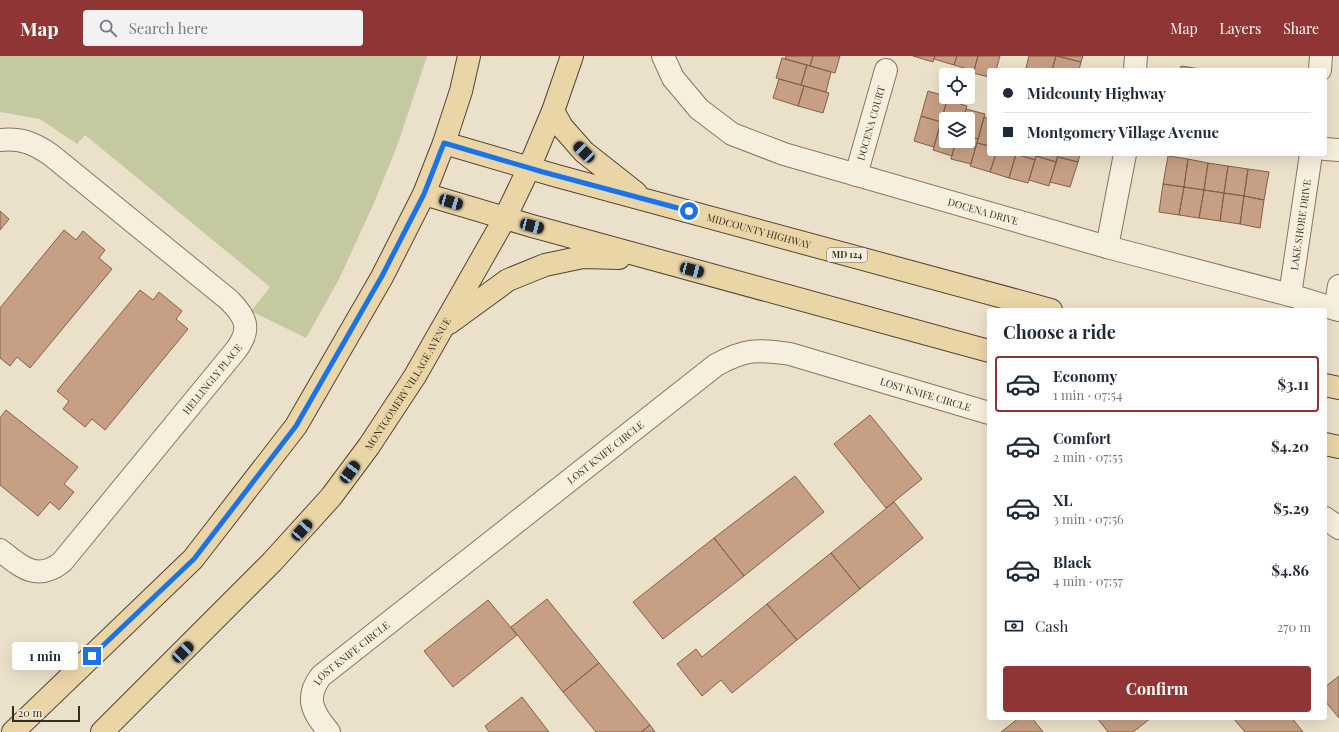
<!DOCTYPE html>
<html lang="en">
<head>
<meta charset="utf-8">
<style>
  :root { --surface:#fff; --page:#f2f2f3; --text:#1f2937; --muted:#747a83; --line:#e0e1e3; --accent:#903536 }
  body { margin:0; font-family:"Playfair Display",serif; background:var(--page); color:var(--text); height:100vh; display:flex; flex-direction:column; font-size:15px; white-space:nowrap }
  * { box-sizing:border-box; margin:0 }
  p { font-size:13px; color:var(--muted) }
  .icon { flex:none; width:22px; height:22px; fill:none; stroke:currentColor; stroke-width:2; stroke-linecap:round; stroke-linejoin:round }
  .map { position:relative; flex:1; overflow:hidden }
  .side { position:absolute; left:987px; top:252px; width:340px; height:412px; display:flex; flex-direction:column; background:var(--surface); border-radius:4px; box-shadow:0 4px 16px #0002 }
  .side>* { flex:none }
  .hud { position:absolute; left:987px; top:12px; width:340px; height:88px; border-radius:4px; box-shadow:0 4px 16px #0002; display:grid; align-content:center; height:88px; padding:0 16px; background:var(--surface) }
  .buttons { position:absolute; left:939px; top:12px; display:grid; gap:8px }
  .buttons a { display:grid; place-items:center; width:36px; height:36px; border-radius:4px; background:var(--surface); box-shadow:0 4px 16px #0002; font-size:20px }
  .scale { position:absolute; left:12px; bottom:10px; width:68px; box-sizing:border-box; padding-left:4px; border:2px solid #392d22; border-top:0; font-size:11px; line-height:14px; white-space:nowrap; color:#392d22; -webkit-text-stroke:3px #f3ecda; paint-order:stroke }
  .end { position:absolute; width:18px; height:18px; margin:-9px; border:5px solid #1a73e8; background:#fff; box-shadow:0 0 0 2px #fff }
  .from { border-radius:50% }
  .bubble { position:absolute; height:28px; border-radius:4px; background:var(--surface); box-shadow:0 4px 16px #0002; font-size:13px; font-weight:700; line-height:28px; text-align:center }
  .car { position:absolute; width:12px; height:24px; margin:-12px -6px; border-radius:5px; box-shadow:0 0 3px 1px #0007; background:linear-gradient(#222 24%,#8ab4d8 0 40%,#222 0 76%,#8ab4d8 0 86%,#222 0) }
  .hud b { display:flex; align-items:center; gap:14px; height:38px; font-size:15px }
  .hud b+b { border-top:1px solid var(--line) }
  .hud i { width:10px; height:10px; background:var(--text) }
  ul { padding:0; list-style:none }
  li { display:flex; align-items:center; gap:12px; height:56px; margin:0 8px 6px; padding:0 8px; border:2px solid transparent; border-radius:4px }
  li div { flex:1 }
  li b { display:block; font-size:15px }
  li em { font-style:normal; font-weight:700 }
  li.active { border-color:var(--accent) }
  li>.icon { width:36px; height:36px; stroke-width:1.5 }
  h2 { padding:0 16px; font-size:18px; line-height:48px }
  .pay { display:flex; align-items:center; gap:10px; height:44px; padding:0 16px; font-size:15px }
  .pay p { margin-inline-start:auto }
  .primary-button { display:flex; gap:8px; margin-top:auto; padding:8px 16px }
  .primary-button a { flex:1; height:46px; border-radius:4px; background:var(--accent); color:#fff; font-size:16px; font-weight:700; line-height:46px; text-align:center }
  header { display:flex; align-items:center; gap:24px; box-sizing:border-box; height:56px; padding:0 20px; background:var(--accent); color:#fff }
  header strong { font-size:19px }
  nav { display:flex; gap:22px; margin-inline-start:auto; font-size:14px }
  .search { width:280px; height:36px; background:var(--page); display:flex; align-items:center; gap:10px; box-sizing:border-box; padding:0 14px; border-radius:4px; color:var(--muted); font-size:15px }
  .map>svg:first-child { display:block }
  .green { fill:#c4c99f }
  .building { fill:#c69f84; stroke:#846048 }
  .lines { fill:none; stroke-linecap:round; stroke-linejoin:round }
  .minor-casing { stroke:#877560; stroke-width:24 }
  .major-casing { stroke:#554334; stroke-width:24 }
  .minor { stroke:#f6efdd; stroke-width:22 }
  .major { stroke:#ead5a7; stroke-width:22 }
  .route { stroke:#1a73e8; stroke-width:5 }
  .labels { text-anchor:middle; stroke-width:3.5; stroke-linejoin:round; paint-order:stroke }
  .shield { fill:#f3ecda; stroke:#716659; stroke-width:1 }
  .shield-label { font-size:9px; font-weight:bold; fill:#392d22 }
  .street-label { font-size:10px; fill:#392d22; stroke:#f3ecda }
</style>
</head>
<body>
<header>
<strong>Map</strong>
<div class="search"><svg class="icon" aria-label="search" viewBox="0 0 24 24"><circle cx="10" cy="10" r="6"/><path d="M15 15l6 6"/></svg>Search here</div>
<nav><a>Map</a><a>Layers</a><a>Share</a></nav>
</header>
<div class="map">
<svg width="1339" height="676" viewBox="0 0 1339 676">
  <rect width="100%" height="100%" fill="#ebe1cb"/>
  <path class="green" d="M0 0H427L397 90 374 147 339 223 306 282 251 255 270 231 85 79 77 88 40 63 0 56Z"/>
  <path class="building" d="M786 0H813L810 10 785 3Z
    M813 0H840L835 17 810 10Z
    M913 0H935L933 6Z
    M935 0H957L954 9 934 3Z
    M957 0H978L974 15 954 9Z
    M978 0H1000L996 14H989V21L973 17Z
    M1029 0H1056L1052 14H1034L1026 12Z
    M1056 0 1081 6 1079 14H1052Z
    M1058 0H1083L1081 6Z
    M782 2 807 9 801 29 776 22Z
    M807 9 831 16 826 36 801 29Z
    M1181 10 1201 13V14H1180Z
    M779 23 804 30 798 50 773 42Z
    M804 30 829 37 823 57 798 50Z
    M928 35 948 41 941 66 921 60Z
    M947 44 967 50 963 63H946V71L940 69Z
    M966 53 985 58 978 83 968 80V63H963Z
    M921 60 941 66 934 91 914 85Z
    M984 61 989 63V90L977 87Z
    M940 69 946 71V85H956L952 100 933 94Z
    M968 80 978 83 971 108 951 103 956 85H968Z
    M977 87 989 90V98H996L990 116 970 110Z
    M996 98H1016L1009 122 990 116Z
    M1016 98 1035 104 1028 127 1009 122Z
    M1016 98H1037L1035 104Z
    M1037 98H1058L1056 106 1036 100Z
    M1058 98H1080L1078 106 1058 101Z
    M1036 100 1056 106 1049 130 1029 124Z
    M1168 100 1188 103 1184 131 1163 128Z
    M1058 101 1078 106 1070 131 1050 126Z
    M1188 103 1208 107 1204 134 1184 131Z
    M1208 107 1228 110 1224 137 1204 134Z
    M1228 110 1248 113 1244 140 1224 137Z
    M1248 113 1269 116 1264 144 1244 140Z
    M1163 128 1184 131 1179 159 1159 156Z
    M1184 131 1204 134 1199 162 1179 159Z
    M1204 134 1224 137 1220 165 1199 162Z
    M1224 137 1244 140 1240 168 1220 165Z
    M1244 140 1264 144 1260 172 1240 168Z
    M0 155 9 163 0 174Z
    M64 174 76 184 83 175 105 194 99 202 112 213 30 312 17 301 10 310 0 302V252Z
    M140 234 153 244 159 236 182 255 176 263 188 273 105 374 92 363 85 371 63 353 69 345 57 335Z
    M6 354 78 411 64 428 74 436 59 454 50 446 38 460 0 429V362Z
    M870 359 922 423 886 452 834 388Z
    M795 420 824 456 744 520 714 482Z
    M894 446 923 482 860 533 831 497Z
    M714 482 744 520 663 583 633 546Z
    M831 497 860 533 797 584 767 548Z
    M547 543 599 607 563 636 511 571Z
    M488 544 517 579 453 631 424 595Z
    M767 548 797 584 732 637 721 624 702 640 677 608 696 593 702 601Z
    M599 607 650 669 641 676H596L563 636Z
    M1339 620V662L1325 645V631Z
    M522 641 549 676H489L485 670Z
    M1019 662H1032L1043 676H1001Z
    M1097 662H1151L1133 676H1108Z
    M1233 662H1292L1303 676H1245Z
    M650 669 655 676H641Z"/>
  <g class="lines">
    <defs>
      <g id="minor">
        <path id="s1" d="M663 0 673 22 699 53 732 78 784 98 1107 191 1290 239 1339 254"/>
        <path d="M1135 14 1136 0"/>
        <path d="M1320 14 1321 0"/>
        <path d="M0 84C21 82 34 87 51 99L229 244C246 261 252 273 236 294L62 506C37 526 21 511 0 494"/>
        <path d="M1325 93 1339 94"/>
        <path id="s2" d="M856 119 886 14"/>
        <path d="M1107 191 1125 98"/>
        <path id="s3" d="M1290 239 1311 98"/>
        <path d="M1335 253 1339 230"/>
        <path d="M1325 462 1339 472"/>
        <path id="s4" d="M329 676C313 657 304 642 321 620L716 309C745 293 758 293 790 298L989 357"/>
      </g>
      <g id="major">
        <path d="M553 55 562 71 584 96 636 137"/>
        <path id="s5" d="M444 87 557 120 1051 254"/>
        <path d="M424 138 532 170 989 295"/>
        <path d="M449 267 508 224 545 209 583 201 619 202"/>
        <path d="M1325 329 1339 332"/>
        <path d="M1325 388 1339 391"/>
        <path d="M13 676 193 503 296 370 382 221 424 138 444 87 461 35 469 0"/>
        <path id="s6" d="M102 676 272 506 331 441 369 390 415 320 505 162 529 112 553 55 572 0"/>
      </g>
    </defs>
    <use href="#minor" class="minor-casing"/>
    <use href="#major" class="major-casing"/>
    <use href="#minor" class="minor"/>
    <use href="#major" class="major"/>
  </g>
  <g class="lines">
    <path class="route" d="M92 600 194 503 296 370 382 220 424 138 444 87 543 116 689 155"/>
  </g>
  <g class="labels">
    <rect class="shield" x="827" y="192" width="40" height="14" rx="3"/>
    <g class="shield-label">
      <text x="847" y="202">MD 124</text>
    </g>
    <g class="street-label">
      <text dy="4" stroke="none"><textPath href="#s2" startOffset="54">DOCENA COURT</textPath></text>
      <text dy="4" stroke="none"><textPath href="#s1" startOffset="369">DOCENA DRIVE</textPath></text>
      <text dy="4" stroke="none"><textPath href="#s3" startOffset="71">LAKE SHORE DRIVE</textPath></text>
      <text dy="4" stroke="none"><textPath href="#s5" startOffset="327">MIDCOUNTY HIGHWAY</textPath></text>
      <text transform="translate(212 323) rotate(-51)" y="4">HELLINGLY PLACE</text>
      <text dy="4" stroke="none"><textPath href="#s6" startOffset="465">MONTGOMERY VILLAGE AVENUE</textPath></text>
      <text dy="4" stroke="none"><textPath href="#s4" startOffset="784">LOST KNIFE CIRCLE</textPath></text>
      <text dy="4" stroke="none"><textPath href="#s4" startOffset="425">LOST KNIFE CIRCLE</textPath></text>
      <text dy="4" stroke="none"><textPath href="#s4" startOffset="101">LOST KNIFE CIRCLE</textPath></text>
    </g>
  </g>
</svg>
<div class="buttons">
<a><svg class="icon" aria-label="locate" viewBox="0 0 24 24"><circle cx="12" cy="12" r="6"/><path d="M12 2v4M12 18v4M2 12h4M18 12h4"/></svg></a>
<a><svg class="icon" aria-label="layers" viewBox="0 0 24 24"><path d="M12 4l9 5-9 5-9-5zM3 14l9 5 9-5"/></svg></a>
</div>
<div class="scale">20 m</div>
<i class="end from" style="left:689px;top:155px"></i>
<i class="end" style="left:92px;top:600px"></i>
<div class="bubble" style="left:12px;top:586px;width:66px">1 min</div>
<i class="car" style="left:584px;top:96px;rotate:315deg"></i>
<i class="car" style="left:451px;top:146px;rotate:106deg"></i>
<i class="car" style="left:532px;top:170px;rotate:105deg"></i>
<i class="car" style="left:692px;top:214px;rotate:105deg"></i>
<i class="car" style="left:350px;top:416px;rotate:37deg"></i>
<i class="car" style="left:302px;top:474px;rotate:42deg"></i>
<i class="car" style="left:183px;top:596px;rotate:45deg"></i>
<div class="hud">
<b><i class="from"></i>Midcounty Highway</b>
<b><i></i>Montgomery Village Avenue</b>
</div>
<section class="side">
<h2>Choose a ride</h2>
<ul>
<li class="active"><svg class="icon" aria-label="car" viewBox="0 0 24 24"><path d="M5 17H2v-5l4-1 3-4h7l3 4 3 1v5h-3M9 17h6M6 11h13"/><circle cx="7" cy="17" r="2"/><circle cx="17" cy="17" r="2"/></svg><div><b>Economy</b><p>1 min · 07:54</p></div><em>$3.11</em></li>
<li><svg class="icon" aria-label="car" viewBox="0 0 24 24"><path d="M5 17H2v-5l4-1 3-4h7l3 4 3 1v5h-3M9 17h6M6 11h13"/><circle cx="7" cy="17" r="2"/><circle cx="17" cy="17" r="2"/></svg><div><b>Comfort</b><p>2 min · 07:55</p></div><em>$4.20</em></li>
<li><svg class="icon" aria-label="car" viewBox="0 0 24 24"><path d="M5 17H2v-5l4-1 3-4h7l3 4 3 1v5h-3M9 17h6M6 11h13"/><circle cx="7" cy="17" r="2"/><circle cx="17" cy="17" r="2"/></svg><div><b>XL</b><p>3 min · 07:56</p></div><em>$5.29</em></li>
<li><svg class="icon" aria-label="car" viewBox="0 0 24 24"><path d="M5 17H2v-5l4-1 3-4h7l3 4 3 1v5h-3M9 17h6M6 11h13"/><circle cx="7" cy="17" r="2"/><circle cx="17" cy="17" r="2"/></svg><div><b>Black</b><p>4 min · 07:57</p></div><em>$4.86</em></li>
</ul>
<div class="pay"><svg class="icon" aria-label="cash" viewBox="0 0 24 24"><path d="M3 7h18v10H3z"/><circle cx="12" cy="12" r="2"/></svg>Cash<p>270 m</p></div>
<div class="primary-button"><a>Confirm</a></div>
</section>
</div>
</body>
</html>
